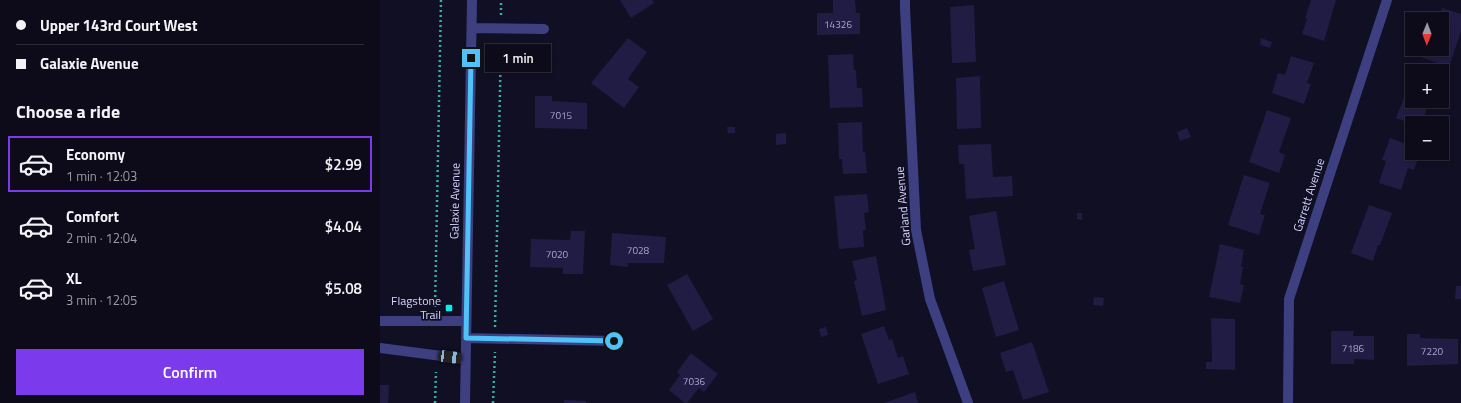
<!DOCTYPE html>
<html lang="en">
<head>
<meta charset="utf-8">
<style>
  :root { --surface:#0d0b1a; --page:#161423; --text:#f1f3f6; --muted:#9a9ba2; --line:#2d2b39; --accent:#7c3aed }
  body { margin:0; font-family:"Titillium Web",sans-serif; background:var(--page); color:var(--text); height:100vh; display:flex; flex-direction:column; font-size:15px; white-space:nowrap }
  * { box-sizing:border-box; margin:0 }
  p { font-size:13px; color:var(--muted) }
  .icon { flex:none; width:22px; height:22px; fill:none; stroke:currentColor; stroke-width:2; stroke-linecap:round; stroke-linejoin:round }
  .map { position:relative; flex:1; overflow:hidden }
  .details { display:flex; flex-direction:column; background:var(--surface); width:380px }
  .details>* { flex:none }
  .top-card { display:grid; align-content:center; height:88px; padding:0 16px; background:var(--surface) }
  .needle { width:26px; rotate:181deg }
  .fabs { position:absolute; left:1025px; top:12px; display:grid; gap:8px }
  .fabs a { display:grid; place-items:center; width:44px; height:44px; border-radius:0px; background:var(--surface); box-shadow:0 2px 6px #0003,0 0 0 1px var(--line); font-size:20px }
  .end { position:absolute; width:18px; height:18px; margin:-9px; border:5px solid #4fc3f7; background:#111; box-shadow:0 0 0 2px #111 }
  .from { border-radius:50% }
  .bubble { position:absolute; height:28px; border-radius:0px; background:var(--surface); box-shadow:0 2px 6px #0003,0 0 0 1px var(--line); font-size:13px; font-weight:600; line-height:28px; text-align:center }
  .car { position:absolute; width:12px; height:24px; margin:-12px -6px; border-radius:5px; box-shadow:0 0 3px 1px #0007; background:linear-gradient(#222 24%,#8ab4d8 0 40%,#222 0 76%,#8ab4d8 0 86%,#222 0) }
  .top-card b { display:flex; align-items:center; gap:14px; height:38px; font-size:15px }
  .top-card b+b { border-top:1px solid var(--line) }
  .top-card i { width:10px; height:10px; background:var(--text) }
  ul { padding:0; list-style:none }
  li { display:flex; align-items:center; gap:12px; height:56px; margin:0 8px 6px; padding:0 8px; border:2px solid transparent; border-radius:0px }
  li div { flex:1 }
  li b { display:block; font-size:15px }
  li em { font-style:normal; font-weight:600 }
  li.on { border-color:var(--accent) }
  li>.icon { width:36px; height:36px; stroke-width:1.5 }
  h2 { padding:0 16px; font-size:18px; line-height:48px }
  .cta { display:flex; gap:8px; margin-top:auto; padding:8px 16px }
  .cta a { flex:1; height:46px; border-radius:0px; background:var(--accent); color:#fff; font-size:16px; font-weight:600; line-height:46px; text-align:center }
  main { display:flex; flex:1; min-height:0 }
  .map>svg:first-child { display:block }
  .building { fill:#211c43 }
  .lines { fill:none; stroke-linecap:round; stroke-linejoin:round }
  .path { stroke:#34b09f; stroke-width:2.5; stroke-dasharray:2 3; stroke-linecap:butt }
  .minor { stroke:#3d3f80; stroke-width:10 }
  .route { stroke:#4fc3f7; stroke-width:5 }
  .poi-dot { fill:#0becf1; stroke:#110f23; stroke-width:1.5 }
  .labels { text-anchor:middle; stroke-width:3.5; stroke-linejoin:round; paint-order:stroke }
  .number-label { font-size:10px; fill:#a8a6ce }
  .street-label { font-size:12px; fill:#d5d4fd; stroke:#110f23 }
  .poi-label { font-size:12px; fill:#d5d4fd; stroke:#110f23; text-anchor:end }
</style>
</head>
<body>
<main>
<section class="details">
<div class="top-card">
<b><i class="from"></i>Upper 143rd Court West</b>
<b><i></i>Galaxie Avenue</b>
</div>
<h2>Choose a ride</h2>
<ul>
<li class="on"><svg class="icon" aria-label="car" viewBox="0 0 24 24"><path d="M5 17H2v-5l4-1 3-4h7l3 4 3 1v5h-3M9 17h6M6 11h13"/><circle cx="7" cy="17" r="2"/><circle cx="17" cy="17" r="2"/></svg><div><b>Economy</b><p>1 min · 12:03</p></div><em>$2.99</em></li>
<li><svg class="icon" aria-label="car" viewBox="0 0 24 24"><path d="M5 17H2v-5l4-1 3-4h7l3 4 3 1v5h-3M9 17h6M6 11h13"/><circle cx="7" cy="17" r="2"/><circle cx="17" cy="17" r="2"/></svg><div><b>Comfort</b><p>2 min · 12:04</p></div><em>$4.04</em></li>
<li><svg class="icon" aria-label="car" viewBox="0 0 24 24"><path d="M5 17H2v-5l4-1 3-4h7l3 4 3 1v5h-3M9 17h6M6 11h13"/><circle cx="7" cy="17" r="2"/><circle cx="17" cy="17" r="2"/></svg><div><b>XL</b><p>3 min · 12:05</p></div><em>$5.08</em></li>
</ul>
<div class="cta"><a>Confirm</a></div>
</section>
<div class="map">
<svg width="1081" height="403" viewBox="0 0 1081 403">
  <rect width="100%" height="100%" fill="#110f23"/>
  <path class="building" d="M240 0H272L274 3 251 18Z
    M453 0H475L476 13H480V34L437 35V13H453Z
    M931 0H956L944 41 922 34 927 19 925 18Z
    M594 5 596 62 572 63 570 7Z
    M1062 8 1081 14V31L1069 67 1038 56 1041 49H1062V19H1058Z
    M248 38 267 52 248 79 259 87 244 108 211 83Z
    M881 38 892 42 890 48 880 45Z
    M473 54 474 70H476L477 88H482L483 107 450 108 448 55Z
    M911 56 934 63 927 83 931 84 924 104 892 93 898 73 905 75Z
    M600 76 601 128 577 129 576 78Z
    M1032 77V101H1049L1042 123 1032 124 1016 118Z
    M155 96H172V101L207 103V129L155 128Z
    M887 110 911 118 899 152 905 155 899 173 869 162Z
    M482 122 483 152H485L487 173 463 174 462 159H459L458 123Z
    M347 127H355V133H348Z
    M807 128 811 137 800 141 797 132Z
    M406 133V144L396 145V134Z
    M1010 138 1032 146V153H1040L1034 170 1028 168 1021 190 999 183 1006 161 1002 160Z
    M611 144 613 177 632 176 633 196 586 199 584 164H579L578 145Z
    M864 175 890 183 880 214 885 215 879 235 848 225Z
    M487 194 489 212 484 213 486 230H483L484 247 459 249 454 196Z
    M989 205 1012 213 1000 245H998L993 261 971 253Z
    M616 211 626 265 593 271 589 250 595 249 589 216Z
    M697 213H702V220L697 219Z
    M191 231H205L203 274H183V268L150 267 151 239 190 240Z
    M232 233 286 237 284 263H248V267L230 265Z
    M840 244 864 250 861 267H863L860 284 864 285 860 303 829 297Z
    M496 256 506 310 482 316 474 281 477 280 472 261Z
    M307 274 333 319 313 331 287 285Z
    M624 281 639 330 616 337 602 288Z
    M1076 286H1081V299H1075Z
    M714 297 724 298 723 306 713 305Z
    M831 318 855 319V370L826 369V362H832Z
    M504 326 509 340 512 339 518 358 523 356 529 374 498 384 481 334Z
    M446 327 448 335 441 337 439 329Z
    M951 331H974L973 336H994V360L974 359V364H951Z
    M1027 334H1040V338L1078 339V364L1027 366Z
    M652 342 669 392 643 400 633 370 626 372 620 353Z
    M311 353 338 374 324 392 319 388 307 403H305L289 390 300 375 297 372Z
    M0 385H9L8 403H0Z
    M535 392 538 403H504Z
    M184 400 206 401V403H184Z"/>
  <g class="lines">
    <path class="path" d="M121 15V0
      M55 307 61 0
      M115 327 121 42
      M55 403 56 372
      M113 403 115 352"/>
    <path class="minor" d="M525 0V8L536 230 550 299 588 403
      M92 28 164 29
      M0 321H86
      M86 338 234 341
      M0 348 85 359
      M85 403 92 0
      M908 403 909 299 1007 0"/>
  </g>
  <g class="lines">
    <path class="route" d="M91 58 86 338 234 341"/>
  </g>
  <rect class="poi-dot" x="65" y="304" width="8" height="8" rx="2"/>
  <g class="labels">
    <g class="number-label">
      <text x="458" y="28">14326</text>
      <text x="181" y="119">7015</text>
      <text x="258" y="254">7028</text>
      <text x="177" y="258">7020</text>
      <text x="973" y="352">7186</text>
      <text x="1052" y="355">7220</text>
      <text x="314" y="385">7036</text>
    </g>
    <g class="street-label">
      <text transform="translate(929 195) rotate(-72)" y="4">Garrett Avenue</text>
      <text transform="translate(75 201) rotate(-89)" y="4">Galaxie Avenue</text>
      <text transform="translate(523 206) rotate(-95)" y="4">Garland Avenue</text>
    </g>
    <g class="poi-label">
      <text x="61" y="305">Flagstone<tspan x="61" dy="14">Trail</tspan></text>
    </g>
  </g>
</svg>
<div class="fabs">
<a><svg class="needle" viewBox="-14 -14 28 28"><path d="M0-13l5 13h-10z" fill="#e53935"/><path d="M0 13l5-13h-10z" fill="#9a9ba2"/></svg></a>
<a>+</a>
<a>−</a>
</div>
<i class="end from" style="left:234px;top:341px"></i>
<i class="end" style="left:91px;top:58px"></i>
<div class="bubble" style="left:105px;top:44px;width:66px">1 min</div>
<i class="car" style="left:70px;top:357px;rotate:97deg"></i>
</div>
</main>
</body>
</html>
